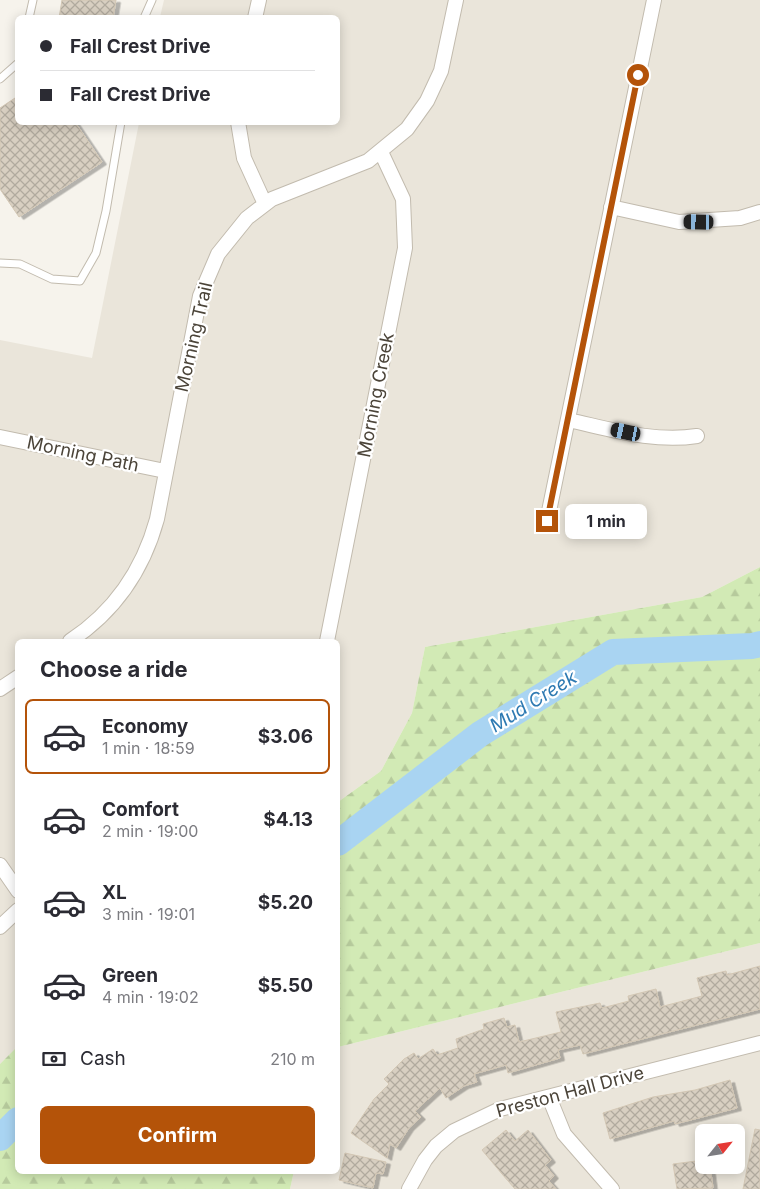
<!DOCTYPE html>
<html lang="en">
<head>
<meta charset="utf-8">
<style>
  :root { --surface:#fff; --page:#f2f2f3; --text:#2b2b33; --muted:#7c7c81; --line:#e1e1e2; --accent:#b45309 }
  body { margin:0; font-family:Inter,sans-serif; background:var(--page); color:var(--text); height:100vh; display:flex; flex-direction:column; font-size:19px; white-space:nowrap }
  * { box-sizing:border-box; margin:0 }
  p { font-size:16px; color:var(--muted) }
  .icon { flex:none; width:28px; height:28px; fill:none; stroke:currentColor; stroke-width:2; stroke-linecap:round; stroke-linejoin:round }
  .map { position:relative; flex:1; overflow:hidden }
  .drawer { position:absolute; left:15px; top:639px; width:325px; height:535px; display:flex; flex-direction:column; background:var(--surface); border-radius:8px; box-shadow:0 2px 12px #0003 }
  .drawer>* { flex:none }
  .guide { position:absolute; left:15px; top:15px; width:325px; height:110px; border-radius:8px; box-shadow:0 2px 12px #0003; display:grid; align-content:center; height:110px; padding:0 25px; background:var(--surface) }
  .needle { width:32px; rotate:60deg }
  .buttons { position:absolute; left:695px; top:1124px; display:grid; gap:10px }
  .buttons a { display:grid; place-items:center; width:50px; height:50px; border-radius:8px; background:var(--surface); box-shadow:0 2px 12px #0003; font-size:25px }
  .end { position:absolute; width:22px; height:22px; margin:-11px; border:6px solid #b45309; background:#fff; box-shadow:0 0 0 2px #fff }
  .from { border-radius:50% }
  .bubble { position:absolute; height:35px; border-radius:8px; background:var(--surface); box-shadow:0 2px 12px #0003; font-size:16px; font-weight:700; line-height:35px; text-align:center }
  .car { position:absolute; width:15px; height:30px; margin:-15px -8px; border-radius:6px; box-shadow:0 0 4px 1px #0007; background:linear-gradient(#222 24%,#8ab4d8 0 40%,#222 0 76%,#8ab4d8 0 86%,#222 0) }
  .guide b { display:flex; align-items:center; gap:18px; height:48px; font-size:19px }
  .guide b+b { border-top:1px solid var(--line) }
  .guide i { width:12px; height:12px; background:var(--text) }
  ul { padding:0; list-style:none }
  li { display:flex; align-items:center; gap:15px; height:75px; margin:0 10px 8px; padding:0 15px; border:2px solid transparent; border-radius:8px }
  li div { flex:1 }
  li b { display:block; font-size:19px }
  li em { font-style:normal; font-weight:700 }
  li.current { border-color:var(--accent) }
  li>.icon { width:45px; height:45px; stroke-width:1.5 }
  h2 { padding:0 25px; font-size:22px; line-height:60px }
  .pay { display:flex; align-items:center; gap:12px; height:55px; padding:0 25px; font-size:19px }
  .pay p { margin-inline-start:auto }
  .button { display:flex; gap:10px; margin-top:auto; padding:10px 25px }
  .button a { flex:1; height:58px; border-radius:8px; background:var(--accent); color:#fff; font-size:20px; font-weight:700; line-height:58px; text-align:center }
  .map>svg:first-child { display:block }
  .residential { fill:#eae5da; fill-rule:evenodd }
  .forest { fill:url(#forest-firs) }
  .lines { fill:none; stroke-linecap:round; stroke-linejoin:round }
  .river { stroke:#a9d4f2; stroke-width:26 }
  .building { fill:url(#building-cross-hatch); stroke:#d3c7b4; filter:url(#shadow) }
  .lane-casing { stroke:#c2bbae; stroke-width:9 }
  .street-casing { stroke:#c2bbae; stroke-width:16 }
  .lane { stroke:#fff; stroke-width:7 }
  .street { stroke:#fff; stroke-width:14 }
  .route { stroke:#b45309; stroke-width:6 }
  .labels { text-anchor:middle; stroke-width:4.5; stroke-linejoin:round; paint-order:stroke }
  .street-label { font-size:18px; fill:#4b4439; stroke:#fff }
  .water-label { font-size:19px; font-style:italic; fill:#2e7ab2; stroke:#fff }
</style>
</head>
<body>
<div class="map">
<svg width="760" height="1189" viewBox="0 0 760 1189">
  <defs>
    <pattern id="forest-firs" width="22" height="20" patternUnits="userSpaceOnUse" patternTransform="scale(1.25)"><rect width="22" height="20" fill="#d2eab5"/><path d="M5 1l3.5 6h-7zM16 11l3.5 6h-7z" fill="#b6ca9c"/></pattern>
    <pattern id="building-cross-hatch" width="8" height="8" patternUnits="userSpaceOnUse" patternTransform="scale(1.25)"><rect width="8" height="8" fill="#d8cfc1"/><path d="M0 0l8 8M0 8l8-8" fill="none" stroke="#b1aa9e"/></pattern>
    <filter id="shadow"><feDropShadow dx="4.5" dy="2.5" stdDeviation="0" flood-color="#0004"/></filter>
  </defs>
  <rect width="100%" height="100%" fill="#f6f3ec"/>
  <path class="residential" d="M164 0H760V567L702 597 425 647 412 713 381 771 338 802V641H18V1047L0 1064V340L92 358 139 123 338 122V18L160 17Z
    M760 943V1189H290L294 1171H338V1047ZM704 1132H736V1165H704Z"/>
  <path class="forest" d="M760 567V943L338 1047V802L381 771 412 713 425 647 702 597Z
    M17 1047 18 1171H294L290 1189H0V1064Z"/>
  <g class="lines">
    <path class="river" d="M338 843 480 734 613 652 752 646 760 644
      M0 1138 18 1120"/>
  </g>
  <path class="building" d="M62 0H116L113 18H59Z
    M18 96V122H75L102 162 19 217 0 189V108Z
    M760 966V1009L583 1054 580 1045 558 1050 560 1058 508 1073 506 1065 474 1074 477 1082 464 1086 446 1098 440 1088 415 1111 421 1117 409 1128 396 1148 390 1144 387 1158 351 1133 374 1099 389 1084 384 1079 404 1059 414 1053 418 1059 433 1049 437 1055 458 1048 456 1039 484 1029 483 1024 504 1018 507 1027 515 1025 519 1042 561 1032 556 1012 600 1003 602 1008 629 1001 628 996 656 989 660 1007 702 996 697 978 726 971 727 975Z
    M730 1080 737 1108 675 1124 674 1121 610 1139 603 1113 653 1097 695 1090Z
    M755 1129 760 1130V1189H743Z
    M506 1130 515 1141 528 1130 551 1160 545 1165 554 1176 549 1181 556 1189H515L502 1174 482 1150Z
    M345 1153 386 1162 383 1174 376 1173 373 1188 339 1180Z
    M704 1160V1165H710L713 1188 677 1189 673 1164Z"/>
  <g class="lines">
    <defs>
      <path id="lane" d="M29 18 33 0
        M144 18 152 0
        M0 79 18 63
        M0 263 20 264 52 279 80 281 96 253 106 211 121 122"/>
      <path id="street" d="M255 18 259 0
        M238 122 244 158 265 204
        M611 207 679 222 740 218 760 212
        M568 420C610 429 654 443 697 436
        M0 437 165 471
        M547 521 654 0
        M70 641C114 612 143 570 157 519L200 296 218 254 247 218 272 199 368 161 407 129 427 101 441 71 456 0
        M327 641 405 248 403 199 381 152
        M0 689 18 677
        M0 865 18 891
        M0 927 18 910
        M549 1097 564 1134 612 1189
        M409 1189 425 1160 436 1146 454 1131 500 1109 760 1043"/>
    </defs>
    <use href="#lane" class="lane-casing"/>
    <use href="#street" class="street-casing"/>
    <use href="#lane" class="lane"/>
    <use href="#street" class="street"/>
  </g>
  <g class="lines">
    <path class="route" d="M547 521 638 75"/>
  </g>
  <g class="labels">
    <g class="street-label">
      <text transform="translate(194 337) rotate(-77)" y="6">Morning Trail</text>
      <text transform="translate(376 395) rotate(-79)" y="6">Morning Creek</text>
      <text transform="translate(83 454) rotate(12)" y="6">Morning Path</text>
      <text transform="translate(570 1092) rotate(-15)" y="6">Preston Hall Drive</text>
    </g>
    <g class="water-label">
      <text transform="translate(533 701) rotate(-32)" y="7">Mud Creek</text>
    </g>
  </g>
</svg>
<div class="buttons">
<a><svg class="needle" viewBox="-14 -14 28 28"><path d="M0-13l5 13h-10z" fill="#e53935"/><path d="M0 13l5-13h-10z" fill="#7c7c81"/></svg></a>
</div>
<i class="end from" style="left:638px;top:75px"></i>
<i class="end" style="left:547px;top:521px"></i>
<div class="bubble" style="left:565px;top:504px;width:82px">1 min</div>
<i class="car" style="left:699px;top:222px;rotate:271deg"></i>
<i class="car" style="left:626px;top:432px;rotate:282deg"></i>
<div class="guide">
<b><i class="from"></i>Fall Crest Drive</b>
<b><i></i>Fall Crest Drive</b>
</div>
<section class="drawer">
<h2>Choose a ride</h2>
<ul>
<li class="current"><svg class="icon" aria-label="car" viewBox="0 0 24 24"><path d="M5 17H2v-5l4-1 3-4h7l3 4 3 1v5h-3M9 17h6M6 11h13"/><circle cx="7" cy="17" r="2"/><circle cx="17" cy="17" r="2"/></svg><div><b>Economy</b><p>1 min · 18:59</p></div><em>$3.06</em></li>
<li><svg class="icon" aria-label="car" viewBox="0 0 24 24"><path d="M5 17H2v-5l4-1 3-4h7l3 4 3 1v5h-3M9 17h6M6 11h13"/><circle cx="7" cy="17" r="2"/><circle cx="17" cy="17" r="2"/></svg><div><b>Comfort</b><p>2 min · 19:00</p></div><em>$4.13</em></li>
<li><svg class="icon" aria-label="car" viewBox="0 0 24 24"><path d="M5 17H2v-5l4-1 3-4h7l3 4 3 1v5h-3M9 17h6M6 11h13"/><circle cx="7" cy="17" r="2"/><circle cx="17" cy="17" r="2"/></svg><div><b>XL</b><p>3 min · 19:01</p></div><em>$5.20</em></li>
<li><svg class="icon" aria-label="car" viewBox="0 0 24 24"><path d="M5 17H2v-5l4-1 3-4h7l3 4 3 1v5h-3M9 17h6M6 11h13"/><circle cx="7" cy="17" r="2"/><circle cx="17" cy="17" r="2"/></svg><div><b>Green</b><p>4 min · 19:02</p></div><em>$5.50</em></li>
</ul>
<div class="pay"><svg class="icon" aria-label="cash" viewBox="0 0 24 24"><path d="M3 7h18v10H3z"/><circle cx="12" cy="12" r="2"/></svg>Cash<p>210 m</p></div>
<div class="button"><a>Confirm</a></div>
</section>
</div>
</body>
</html>
